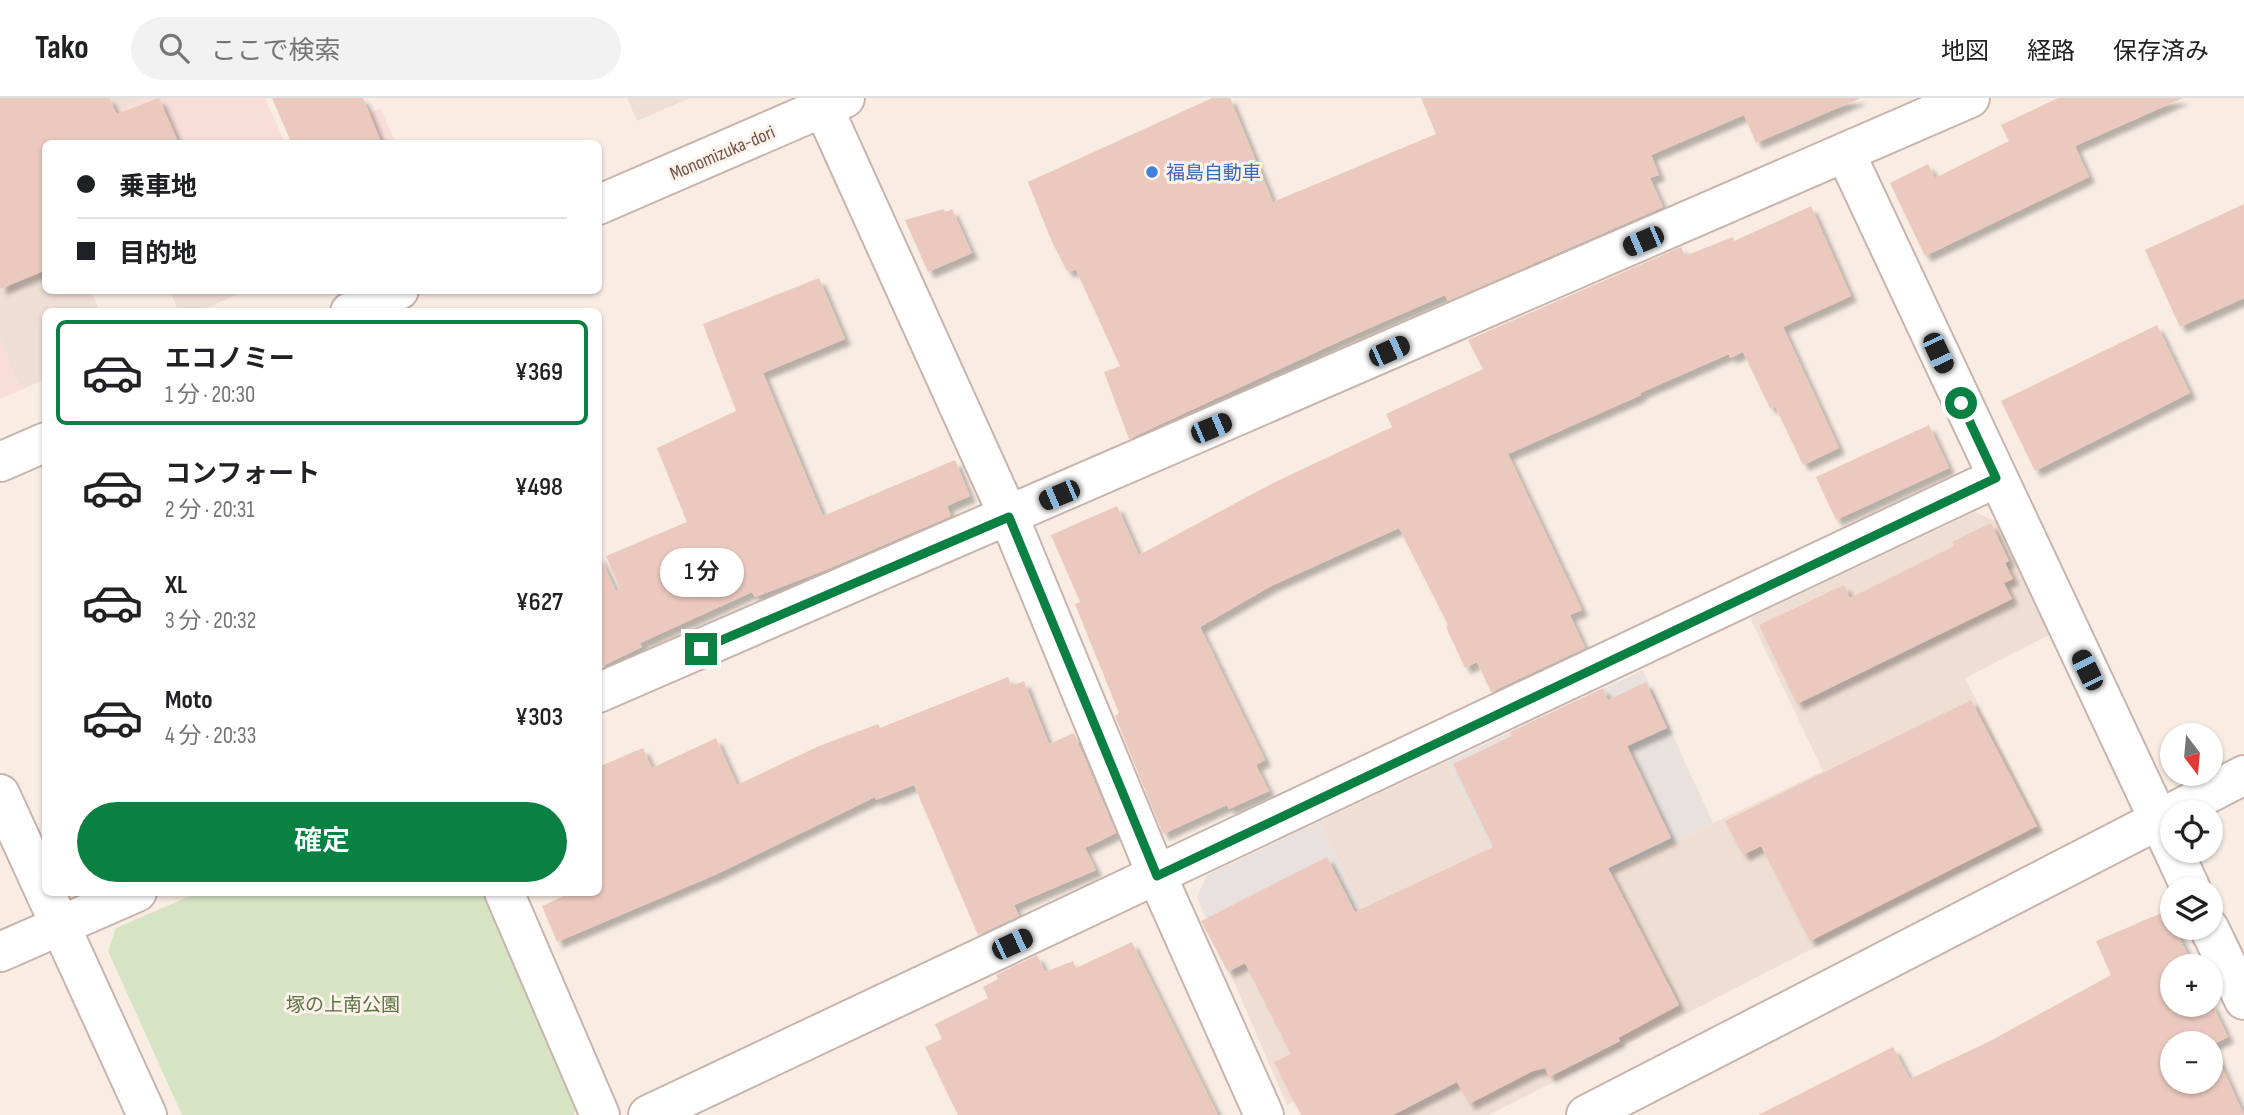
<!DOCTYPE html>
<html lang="ja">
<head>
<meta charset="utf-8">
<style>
  :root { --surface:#fff; --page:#f2f2f2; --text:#202124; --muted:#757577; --line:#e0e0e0; --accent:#0b8043 }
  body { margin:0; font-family:"Sofia Sans Condensed","Noto Sans JP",sans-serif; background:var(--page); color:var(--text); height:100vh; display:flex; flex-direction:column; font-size:26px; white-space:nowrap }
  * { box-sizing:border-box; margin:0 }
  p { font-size:23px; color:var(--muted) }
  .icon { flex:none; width:38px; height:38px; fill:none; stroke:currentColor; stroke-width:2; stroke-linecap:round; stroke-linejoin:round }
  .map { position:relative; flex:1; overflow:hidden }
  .side { position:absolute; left:42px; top:210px; width:560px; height:588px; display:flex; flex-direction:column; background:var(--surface); border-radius:10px; box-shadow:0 2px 5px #0004 }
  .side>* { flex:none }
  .top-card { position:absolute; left:42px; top:42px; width:560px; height:154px; border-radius:10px; box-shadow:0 2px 5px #0004; display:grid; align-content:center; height:154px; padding:0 35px; background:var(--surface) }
  .needle { width:46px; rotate:164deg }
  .fabs { position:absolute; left:2160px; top:625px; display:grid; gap:14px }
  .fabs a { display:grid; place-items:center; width:63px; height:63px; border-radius:50%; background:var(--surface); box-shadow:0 2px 5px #0004; font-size:35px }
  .end { position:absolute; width:32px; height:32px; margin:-16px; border:9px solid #0b8043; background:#fff; box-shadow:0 0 0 4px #fff }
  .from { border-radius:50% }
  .bubble { position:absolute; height:49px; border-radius:24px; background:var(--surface); box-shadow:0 2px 5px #0004; font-size:23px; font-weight:600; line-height:49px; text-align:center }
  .car { position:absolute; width:21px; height:42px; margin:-21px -10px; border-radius:9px; box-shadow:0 0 5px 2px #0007; background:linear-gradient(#222 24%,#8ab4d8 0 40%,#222 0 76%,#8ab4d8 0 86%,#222 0) }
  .top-card b { display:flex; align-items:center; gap:24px; height:66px; font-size:26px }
  .top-card b+b { border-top:2px solid var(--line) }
  .top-card i { width:18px; height:18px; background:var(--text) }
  ul { padding:12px 0 0; list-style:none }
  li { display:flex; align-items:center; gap:21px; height:105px; margin:0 14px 10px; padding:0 21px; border:4px solid transparent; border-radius:10px }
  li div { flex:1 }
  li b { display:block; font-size:26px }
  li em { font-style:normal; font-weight:600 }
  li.current { border-color:var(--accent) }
  li>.icon { width:63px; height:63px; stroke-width:1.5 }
  .button { display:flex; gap:14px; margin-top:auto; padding:14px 35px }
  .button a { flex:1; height:80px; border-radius:42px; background:var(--accent); color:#fff; font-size:28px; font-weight:600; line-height:80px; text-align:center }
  header { display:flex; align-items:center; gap:42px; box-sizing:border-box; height:98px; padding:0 35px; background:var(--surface); border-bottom:2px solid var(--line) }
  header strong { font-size:33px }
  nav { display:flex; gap:38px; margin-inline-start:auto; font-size:24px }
  .search { width:490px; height:63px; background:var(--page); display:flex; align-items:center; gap:18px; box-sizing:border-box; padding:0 24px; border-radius:38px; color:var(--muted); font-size:26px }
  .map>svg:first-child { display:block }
  .residential { fill:#efded3 }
  .commercial { fill:#f8ddd8 }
  .industrial { fill:#e9e1dd }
  .green { fill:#d6e4c4 }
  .building { fill:#ebc9be; fill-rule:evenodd; filter:url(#shadow) }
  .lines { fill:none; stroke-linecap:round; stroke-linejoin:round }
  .minor-casing { stroke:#c8b4ab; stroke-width:42 }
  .minor { stroke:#fff; stroke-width:38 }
  .route { stroke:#0b8043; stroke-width:9 }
  .shop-dot { fill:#3f7fe0; stroke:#fcf2e9; stroke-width:2.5 }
  .labels { text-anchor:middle; stroke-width:6; stroke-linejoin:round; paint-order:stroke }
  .street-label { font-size:19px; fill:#6e534c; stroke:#fcf2e9 }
  .shop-label { font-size:19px; fill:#366cbe; stroke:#fcf2e9; text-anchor:start }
  .park-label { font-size:19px; fill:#5a7246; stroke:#fcf2e9 }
</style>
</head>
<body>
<header>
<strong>Tako</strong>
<div class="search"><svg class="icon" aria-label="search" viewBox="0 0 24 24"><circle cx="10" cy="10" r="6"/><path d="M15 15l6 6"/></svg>ここで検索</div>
<nav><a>地図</a><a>経路</a><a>保存済み</a></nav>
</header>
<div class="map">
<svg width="2244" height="1017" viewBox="0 0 2244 1017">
  <defs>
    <filter id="shadow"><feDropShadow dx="6" dy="6" stdDeviation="2" flood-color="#0004"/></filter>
  </defs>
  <rect width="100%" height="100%" fill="#f9ede3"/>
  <path class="residential" d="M0 0H145L29 50 45 87 46 192 91 193 100 213 46 214 45 281 21 292 0 242Z
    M627 0H690L637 23Z
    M246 192 201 213 179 214 170 193Z
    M1975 414 1996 423 2049 537 1965 580 2043 732 1489 1017H1373L1351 975 1287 1007 1230 875 1361 809 1319 724 1446 664 1522 816 1823 673 1750 520Z"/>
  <path class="commercial" d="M145 0H265L285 45 46 46 29 50Z
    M380 10 396 45 297 46Z
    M0 242 21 292 0 301Z"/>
  <path class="industrial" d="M1643 572 1713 725 1521 816 1446 664Z
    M1319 724 1361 809 1230 875 1197 799 1207 777Z"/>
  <path class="green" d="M197 795H489L579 1004 574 1017H182L108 853 116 830Z"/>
  <path class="building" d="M0 0H109L117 16 159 0 179 46H46V172L0 191Z
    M272 0H363L382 46H292Z
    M1212 0H1230L1273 104 1436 36 1421 0H1861L1756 45 1744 17 1651 57 1659 77 1650 80 1663 109 1448 203 1445 197 1340 243 1129 341 1104 274 1120 268 1076 172 1067 173 1052 144 1028 84Z
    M2058 0H2183L2075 48 2089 79 1925 158 1890 85 1928 66 1935 80 2009 43 2001 27Z
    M2244 106V200L2180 229 2145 152Z
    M1811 108 1851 198 1783 229 1839 350 1803 367 1775 308 1770 310 1743 254 1730 260 1729 256 1640 295 1641 297 1508 356 1582 512 1570 517 1585 550 1491 594 1477 564 1465 570 1446 529 1448 527 1399 430 1271 488 1200 529 1265 662 1256 667 1269 693 1229 711 1227 707 1163 736 1115 618 1119 615 1075 506 1080 504 1051 437 1117 408 1139 457 1273 385 1392 329 1386 316 1483 271 1468 242 1681 149 1685 158 1733 139 1734 143Z
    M944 111 945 114 952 111 972 155 928 174 905 122Z
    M819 180 845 241 763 275 823 418 955 362 970 398 947 408 951 418 828 471 755 499 752 494 640 545 642 549 598 570V455L616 493 620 491 606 458 687 424 657 350 736 313 703 226Z
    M2157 227 2190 295 2035 373 2001 303Z
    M1929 327 1949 370 1836 422 1816 379Z
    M1991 425 2009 463 2005 465 2013 481 2004 485 2012 501 1797 606 1759 527 1844 487 1850 500 1954 448 1952 444Z
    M1008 579 1011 588 1024 583 1049 646 1074 635 1116 735 1085 750 1096 772 1014 807 1019 818 978 837 914 687 876 702 875 699 717 776 557 844 542 808 573 794H598V669L643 650 652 670 716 640 737 687 819 648 878 626 880 630Z
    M1646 584 1667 630 1627 648 1671 740 1608 770 1679 907 1618 940 1620 943 1549 979 1545 970 1533 973 1469 1006 1457 984 1393 1017H1301L1274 964 1291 956 1245 865 1228 874 1201 823 1327 759 1355 814 1493 749 1453 666 1512 638 1510 634 1603 590 1608 602Z
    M1971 602 2037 728 1810 843 1761 748 1743 757 1725 723Z
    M2166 813 2172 830H2175L2193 868H2172V906H2210V902L2228 939 2212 947 2244 1017H1758L1893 949 1910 981 1990 943 2111 877 2096 843ZM2172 945H2210V984H2172Z
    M1132 844 1218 1017H958L925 949 942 941 935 926 988 900 983 889 998 881 996 877 1037 857 1045 874 1073 863 1076 870Z"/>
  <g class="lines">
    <defs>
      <path id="minor" d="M819 0 1009 419 1157 778 1264 1017
        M1845 54 2172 750
        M598 107 845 0
        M350 214 399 192
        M0 364 46 344
        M598 595 1970 0
        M0 696 147 1017
        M2173 714 2244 677
        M2173 752 2191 791
        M504 794 600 1017
        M2209 830 2244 902
        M0 854 137 794
        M648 1017 1996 380
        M1586 1017 2172 715"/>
    </defs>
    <use href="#minor" class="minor-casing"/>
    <use href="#minor" class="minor"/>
  </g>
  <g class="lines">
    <path class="route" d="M701 551 1009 419 1157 778 1996 380 1961 305"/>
  </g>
  <circle class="shop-dot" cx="1152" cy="74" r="7"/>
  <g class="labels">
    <g class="street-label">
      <text transform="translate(722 54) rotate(-23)" y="7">Monomizuka-dori</text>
    </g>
    <g class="shop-label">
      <text x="1166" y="81">福島自動車</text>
    </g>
    <g class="park-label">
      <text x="343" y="913">塚の上南公園</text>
    </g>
  </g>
</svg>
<div class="fabs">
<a><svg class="needle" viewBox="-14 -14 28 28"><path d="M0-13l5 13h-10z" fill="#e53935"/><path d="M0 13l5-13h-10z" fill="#757577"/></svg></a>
<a><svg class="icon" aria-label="locate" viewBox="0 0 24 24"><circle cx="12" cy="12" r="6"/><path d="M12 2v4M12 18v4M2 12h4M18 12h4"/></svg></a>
<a><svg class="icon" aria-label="layers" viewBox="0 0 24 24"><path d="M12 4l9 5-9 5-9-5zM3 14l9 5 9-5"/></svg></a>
<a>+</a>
<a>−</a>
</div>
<i class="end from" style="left:1961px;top:305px"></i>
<i class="end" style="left:701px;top:551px"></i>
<div class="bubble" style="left:660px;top:450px;width:84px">1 分</div>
<i class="car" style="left:1643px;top:143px;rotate:247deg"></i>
<i class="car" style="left:1389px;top:253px;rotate:66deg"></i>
<i class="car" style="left:1938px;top:255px;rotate:155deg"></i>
<i class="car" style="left:1211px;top:330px;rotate:67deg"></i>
<i class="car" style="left:1059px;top:397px;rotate:247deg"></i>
<i class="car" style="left:2087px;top:572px;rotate:334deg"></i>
<i class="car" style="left:1012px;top:846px;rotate:65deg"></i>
<div class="top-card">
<b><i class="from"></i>乗車地</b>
<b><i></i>目的地</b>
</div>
<section class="side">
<ul>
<li class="current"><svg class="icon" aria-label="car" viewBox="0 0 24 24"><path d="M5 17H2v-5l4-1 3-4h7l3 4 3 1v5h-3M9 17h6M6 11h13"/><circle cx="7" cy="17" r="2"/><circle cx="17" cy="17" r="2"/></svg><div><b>エコノミー</b><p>1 分 · 20:30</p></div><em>¥369</em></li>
<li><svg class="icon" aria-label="car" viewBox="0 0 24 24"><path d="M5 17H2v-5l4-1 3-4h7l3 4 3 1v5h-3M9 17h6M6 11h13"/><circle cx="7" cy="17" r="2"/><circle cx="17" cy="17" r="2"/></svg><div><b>コンフォート</b><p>2 分 · 20:31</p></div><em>¥498</em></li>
<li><svg class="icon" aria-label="car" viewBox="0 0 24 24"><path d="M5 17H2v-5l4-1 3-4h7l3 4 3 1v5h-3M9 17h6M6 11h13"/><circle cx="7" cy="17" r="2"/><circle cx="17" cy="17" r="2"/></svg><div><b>XL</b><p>3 分 · 20:32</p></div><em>¥627</em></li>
<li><svg class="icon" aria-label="car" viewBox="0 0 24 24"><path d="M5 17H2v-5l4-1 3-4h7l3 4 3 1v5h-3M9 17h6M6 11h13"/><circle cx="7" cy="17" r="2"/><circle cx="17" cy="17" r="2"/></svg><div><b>Moto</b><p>4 分 · 20:33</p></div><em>¥303</em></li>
</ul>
<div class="button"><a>確定</a></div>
</section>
</div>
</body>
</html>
